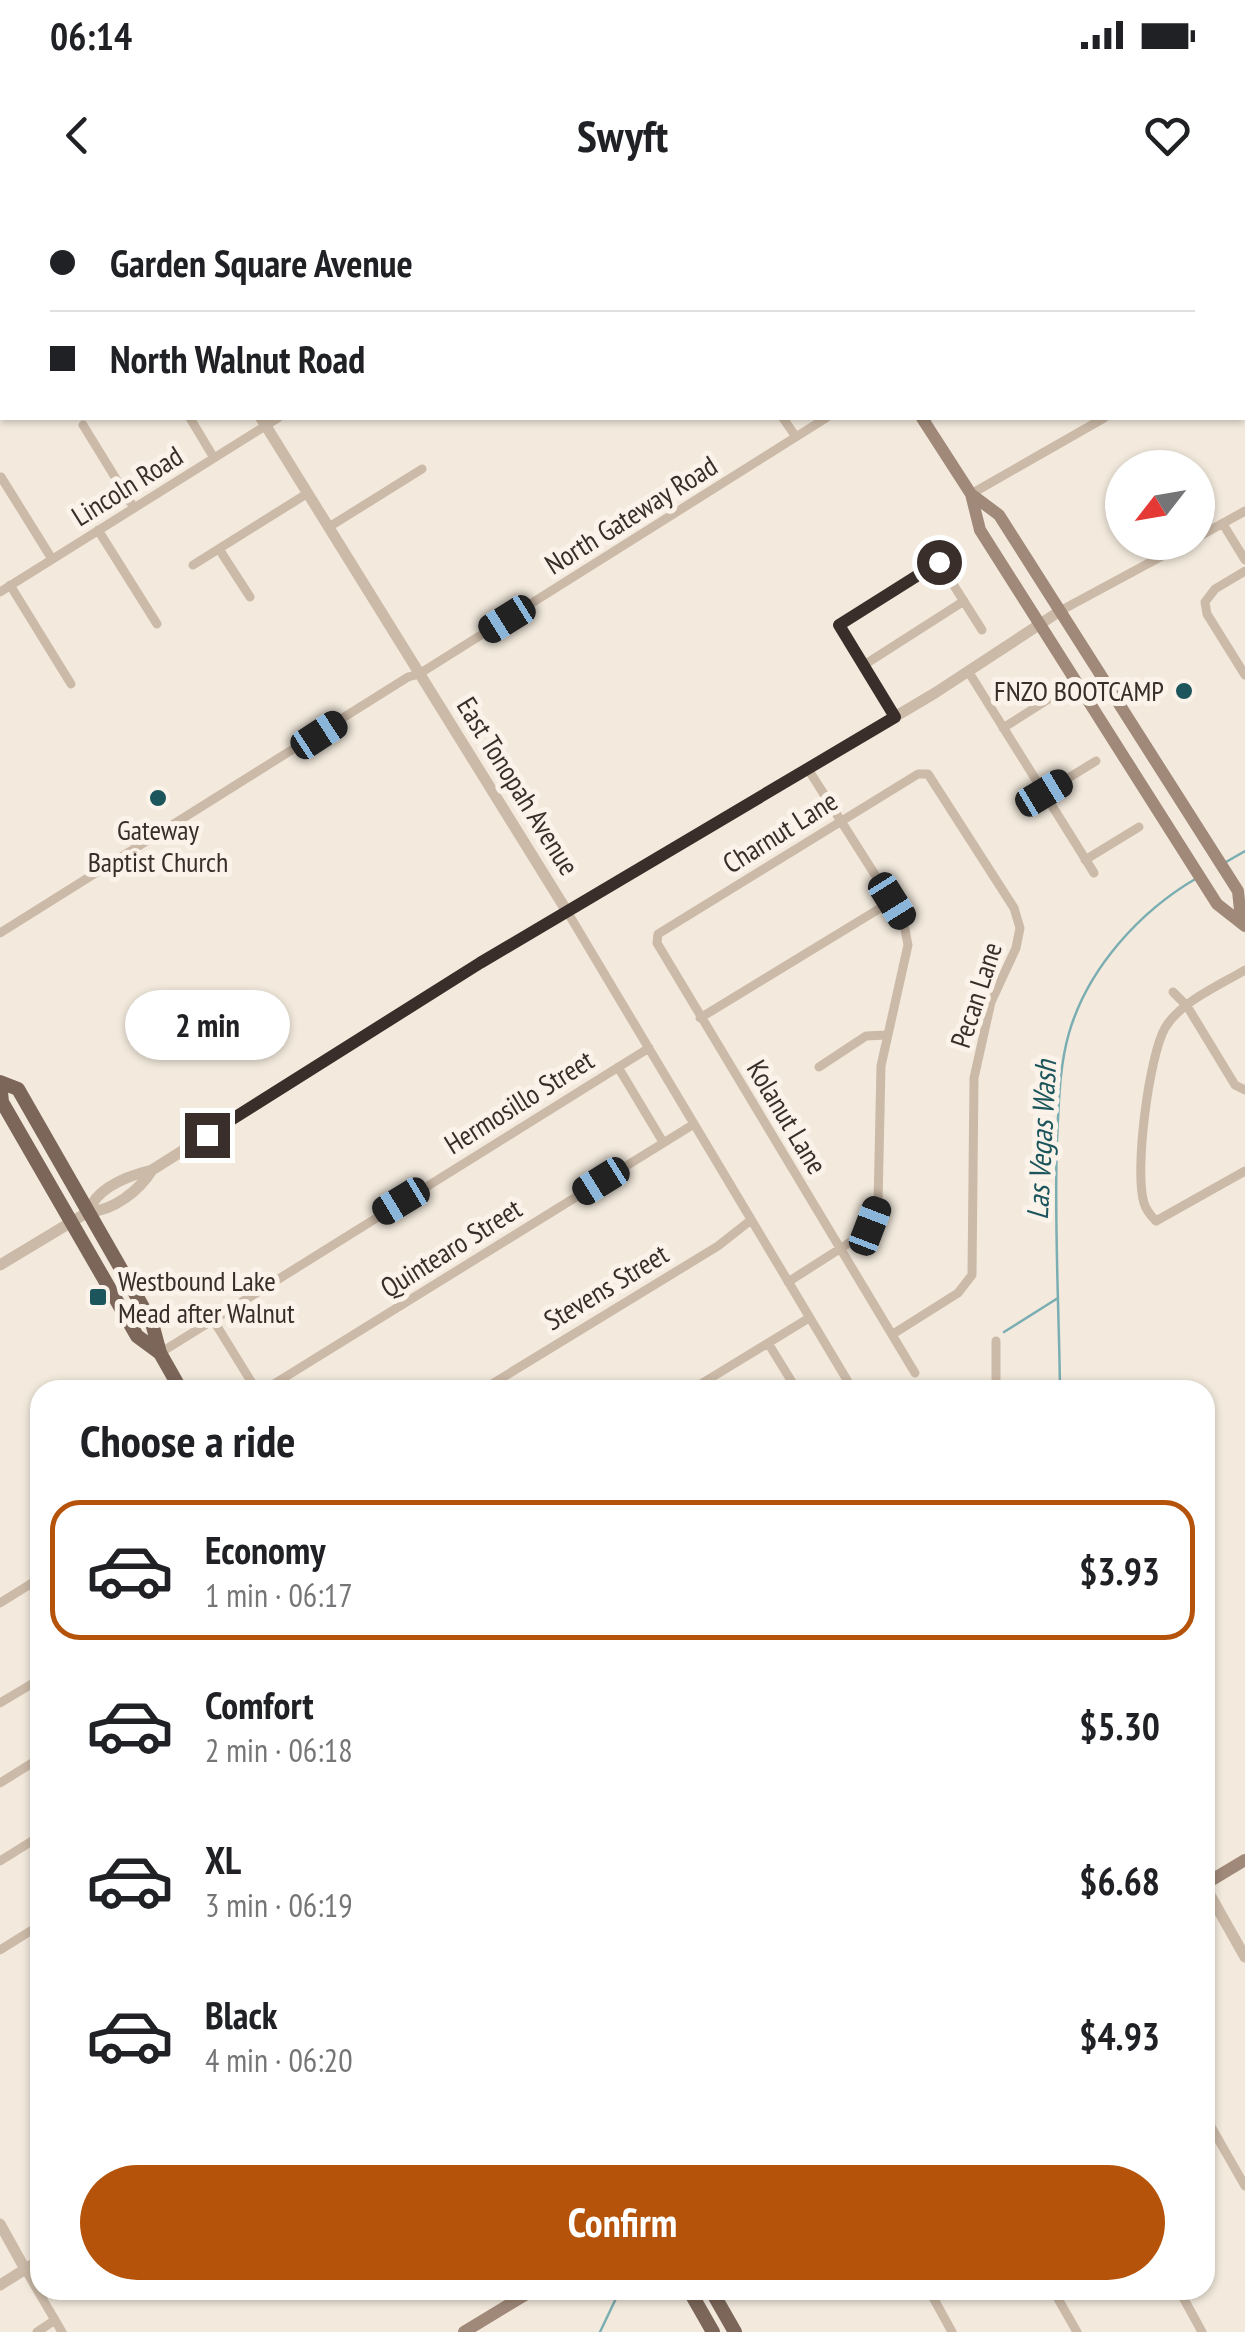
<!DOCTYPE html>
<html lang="en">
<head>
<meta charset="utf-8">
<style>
  :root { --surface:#fff; --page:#f6f6f6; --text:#202124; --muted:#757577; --line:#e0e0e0; --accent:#b45309 }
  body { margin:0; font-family:"PT Sans Narrow",sans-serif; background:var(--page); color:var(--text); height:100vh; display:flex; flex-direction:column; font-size:38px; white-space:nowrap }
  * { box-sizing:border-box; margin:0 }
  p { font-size:32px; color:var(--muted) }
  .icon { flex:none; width:55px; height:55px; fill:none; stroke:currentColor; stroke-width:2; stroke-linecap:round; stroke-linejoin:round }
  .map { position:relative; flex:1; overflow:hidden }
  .side { position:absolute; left:30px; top:1180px; width:1185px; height:920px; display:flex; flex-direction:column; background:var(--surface); border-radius:30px; box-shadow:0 2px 8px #0004 }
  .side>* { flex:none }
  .banner { position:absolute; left:0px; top:0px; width:1245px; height:220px; box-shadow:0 2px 8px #0004; display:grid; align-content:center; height:220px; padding:0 50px; background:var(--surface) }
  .needle { width:65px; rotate:239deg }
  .buttons { position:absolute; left:1105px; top:250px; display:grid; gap:20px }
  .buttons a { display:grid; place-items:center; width:110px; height:110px; border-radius:50%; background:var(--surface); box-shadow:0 2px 8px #0004; font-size:50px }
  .end { position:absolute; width:45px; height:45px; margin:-22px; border:12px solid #392e29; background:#fff; box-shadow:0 0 0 5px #fff }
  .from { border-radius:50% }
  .bubble { position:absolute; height:70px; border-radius:35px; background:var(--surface); box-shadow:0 2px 8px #0004; font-size:32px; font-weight:600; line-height:70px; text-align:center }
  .car { position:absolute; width:30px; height:60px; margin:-30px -15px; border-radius:12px; box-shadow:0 0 8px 2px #0007; background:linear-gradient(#222 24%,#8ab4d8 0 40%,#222 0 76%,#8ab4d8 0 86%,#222 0) }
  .banner b { display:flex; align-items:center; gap:35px; height:95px; font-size:38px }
  .banner b+b { border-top:2px solid var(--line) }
  .banner i { width:25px; height:25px; background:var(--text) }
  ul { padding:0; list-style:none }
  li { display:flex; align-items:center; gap:30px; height:140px; margin:0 20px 15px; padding:0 30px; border:5px solid transparent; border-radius:30px }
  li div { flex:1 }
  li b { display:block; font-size:38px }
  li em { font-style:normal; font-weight:600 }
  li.selected { border-color:var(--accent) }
  li>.icon { width:90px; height:90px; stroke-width:1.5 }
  h2 { padding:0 50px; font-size:45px; line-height:120px }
  .primary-button { display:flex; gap:20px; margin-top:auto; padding:20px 50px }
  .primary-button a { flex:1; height:115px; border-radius:60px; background:var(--accent); color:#fff; font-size:40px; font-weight:600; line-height:115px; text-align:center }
  .status { display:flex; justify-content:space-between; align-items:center; height:70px; padding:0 50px; background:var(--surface); direction:ltr }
  .status svg { height:28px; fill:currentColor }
  header { display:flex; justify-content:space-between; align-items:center; height:130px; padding:0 50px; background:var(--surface); font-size:45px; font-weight:600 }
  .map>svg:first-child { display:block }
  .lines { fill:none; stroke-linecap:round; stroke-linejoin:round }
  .stream { stroke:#7baeb2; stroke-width:2.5 }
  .minor { stroke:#ccbaa8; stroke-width:9 }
  .tertiary { stroke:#ccbaa8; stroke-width:11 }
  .secondary { stroke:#a08979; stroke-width:12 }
  .primary { stroke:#7b6659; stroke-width:14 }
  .route { stroke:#392e29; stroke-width:12 }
  .poi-dot { fill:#1c565c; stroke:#fbf3ea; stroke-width:4 }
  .labels { text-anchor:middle; stroke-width:10; stroke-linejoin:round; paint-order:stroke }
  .street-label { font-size:28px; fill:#392e29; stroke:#fbf3ea }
  .poi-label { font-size:28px; fill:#392e29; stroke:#fbf3ea; text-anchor:end }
  .water-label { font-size:30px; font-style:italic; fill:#1c565c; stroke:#fbf3ea }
</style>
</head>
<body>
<div class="status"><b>06:14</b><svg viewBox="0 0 49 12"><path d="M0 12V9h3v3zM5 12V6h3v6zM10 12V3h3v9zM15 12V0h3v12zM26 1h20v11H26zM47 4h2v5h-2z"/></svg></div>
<header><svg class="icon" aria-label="back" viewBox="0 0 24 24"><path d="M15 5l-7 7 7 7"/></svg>Swyft<svg class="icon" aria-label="heart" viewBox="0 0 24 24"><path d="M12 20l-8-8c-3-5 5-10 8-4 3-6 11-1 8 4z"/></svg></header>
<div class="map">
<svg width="1245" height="2132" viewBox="0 0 1245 2132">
  <rect width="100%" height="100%" fill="#f3eadd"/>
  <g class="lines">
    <path class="stream" d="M1226 662 1245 651
      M1004 1132 1058 1098
      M1060 1190C1059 1106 1054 1022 1057 939 1059 903 1059 868 1069 833 1088 768 1140 711 1197 678
      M600 2132 620 2090"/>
    <path class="minor" d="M1 0 2 3
      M197 0 198 2
      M493 0 495 2
      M880 0 882 2
      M1013 0 1014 2
      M253 2 257 0
      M429 2 432 0
      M1191 2 1196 0
      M0 81 2 79
      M1242 138 1245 137
      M0 212 2 211
      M190 218 214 258
      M783 218 796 237
      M83 225 134 308
      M1 277 52 359
      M971 294 1104 218
      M1223 324 1245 360
      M329 327 422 269
      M98 330 157 424
      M1198 337 1245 311
      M219 349 250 397
      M193 365 308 293
      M1245 371 1215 389 1205 402 1207 414 1245 475
      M10 385 71 484
      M0 392 278 218
      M1060 411 1188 342
      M864 465 964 401
      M968 471 1094 673
      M895 517 839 425 939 362 982 430
      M1003 528 1055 495
      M1044 593 1096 561
      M1085 660 1139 627
      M568 713 853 1190
      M0 733 408 477 419 474 826 218
      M1245 770C1220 785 1180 802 1165 828 1149 856 1134 972 1144 1003 1146 1010 1151 1016 1156 1021L1245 971
      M1173 792 1187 806 1235 885 1245 890
      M700 818 892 701
      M618 867 663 942
      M819 867 866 836 886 835
      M788 1082 863 1034 878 1004 881 866 908 745 903 719 808 569
      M212 1118 252 1183 261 1188 269 1187 694 924
      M893 1134 958 1093 972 1075 974 878 991 802 1016 748 1020 728 1014 708 928 574H918L658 734 657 743 915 1173
      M996 1141V1190
      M768 1143 797 1190
      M160 1153 649 848
      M482 1190 718 1046 751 1020
      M691 1190 809 1118
      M966 1190 997 1184
      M0 1403 40 1378
      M0 1503 40 1479
      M0 1583 40 1558
      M0 1661 40 1636
      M0 1750 40 1725
      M1205 1916 1245 1986
      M25 2069 62 2132
      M929 2090 952 2132
      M1053 2090 1077 2132
      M1179 2090 1202 2132
      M37 2132 55 2120"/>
    <path class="tertiary" d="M128 0 130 2
      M261 218 568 713
      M88 1012C97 987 127 976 152 970L480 763 935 493 1060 411
      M0 1065 88 1012C113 1011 139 991 152 970
      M1205 1686 1245 1757
      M0 2024 25 2069
      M0 2085 40 2060"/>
    <path class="secondary" d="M785 0 786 2
      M922 218 971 294 980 330 1217 704 1245 726
      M971 294 999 315 1238 691 1241 720
      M1205 1684 1245 1660
      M464 2132 533 2090"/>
    <path class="primary" d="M0 882 18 889 152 1123 160 1153 181 1190
      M0 882 2 902 137 1136 160 1153
      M689 2090 713 2132
      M711 2090 735 2132"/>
  </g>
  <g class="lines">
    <path class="route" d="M207 935 480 763 895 517 839 425 939 362"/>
  </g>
  <g class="poi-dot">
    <circle cx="1184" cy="491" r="10"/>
    <circle cx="158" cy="598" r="10"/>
    <rect x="88" y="1087" width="20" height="20" rx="5"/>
  </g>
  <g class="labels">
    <g class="street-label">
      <text transform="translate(127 286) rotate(-32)" y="10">Lincoln Road</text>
      <text transform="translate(631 315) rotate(-32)" y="10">North Gateway Road</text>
      <text transform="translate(518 586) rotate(58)" y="10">East Tonopah Avenue</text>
      <text transform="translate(780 632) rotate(-32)" y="10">Charnut Lane</text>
      <text transform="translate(976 795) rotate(-72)" y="10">Pecan Lane</text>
      <text transform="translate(519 902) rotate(-32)" y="10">Hermosillo Street</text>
      <text transform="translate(787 917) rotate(59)" y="10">Kolanut Lane</text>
      <text transform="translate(451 1048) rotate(-32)" y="10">Quintearo Street</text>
      <text transform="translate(606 1087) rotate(-31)" y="10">Stevens Street</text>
    </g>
    <g class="poi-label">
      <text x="1164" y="501">FNZO BOOTCAMP</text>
      <text x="158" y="640" text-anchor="middle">Gateway<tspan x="158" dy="32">Baptist Church</tspan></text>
      <text x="118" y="1091" text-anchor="start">Westbound Lake<tspan x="118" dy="32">Mead after Walnut</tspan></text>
    </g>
    <g class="water-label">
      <text transform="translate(1042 940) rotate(-87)" y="10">Las Vegas Wash</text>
    </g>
  </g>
</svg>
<div class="buttons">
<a><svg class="needle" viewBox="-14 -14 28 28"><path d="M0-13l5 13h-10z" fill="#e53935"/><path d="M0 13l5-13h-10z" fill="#757577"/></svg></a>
</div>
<i class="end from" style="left:939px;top:362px"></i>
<i class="end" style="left:207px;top:935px"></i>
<div class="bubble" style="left:125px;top:790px;width:165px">2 min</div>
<i class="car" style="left:507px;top:419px;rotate:238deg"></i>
<i class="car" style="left:319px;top:535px;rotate:57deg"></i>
<i class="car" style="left:1044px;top:593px;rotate:59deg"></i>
<i class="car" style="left:892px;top:701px;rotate:148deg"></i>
<i class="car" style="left:601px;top:981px;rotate:238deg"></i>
<i class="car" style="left:401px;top:1001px;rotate:239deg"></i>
<i class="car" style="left:870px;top:1026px;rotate:21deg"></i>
<div class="banner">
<b><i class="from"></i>Garden Square Avenue</b>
<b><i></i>North Walnut Road</b>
</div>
<section class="side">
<h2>Choose a ride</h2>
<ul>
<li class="selected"><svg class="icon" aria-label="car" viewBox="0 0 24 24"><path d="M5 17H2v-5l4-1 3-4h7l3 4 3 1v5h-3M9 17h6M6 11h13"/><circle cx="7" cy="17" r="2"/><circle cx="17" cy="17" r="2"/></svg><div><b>Economy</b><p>1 min · 06:17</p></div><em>$3.93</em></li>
<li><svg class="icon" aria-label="car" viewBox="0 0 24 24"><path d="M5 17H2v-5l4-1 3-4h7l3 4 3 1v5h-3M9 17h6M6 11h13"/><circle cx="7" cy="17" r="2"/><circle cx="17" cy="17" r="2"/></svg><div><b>Comfort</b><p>2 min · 06:18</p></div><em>$5.30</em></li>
<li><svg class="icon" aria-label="car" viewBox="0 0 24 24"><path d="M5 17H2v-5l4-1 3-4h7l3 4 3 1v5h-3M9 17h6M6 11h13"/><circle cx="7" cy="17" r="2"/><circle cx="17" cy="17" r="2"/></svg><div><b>XL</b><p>3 min · 06:19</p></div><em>$6.68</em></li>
<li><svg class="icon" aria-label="car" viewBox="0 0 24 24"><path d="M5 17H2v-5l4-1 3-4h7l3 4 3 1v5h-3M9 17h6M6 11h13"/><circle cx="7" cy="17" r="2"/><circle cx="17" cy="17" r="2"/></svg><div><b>Black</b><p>4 min · 06:20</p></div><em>$4.93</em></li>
</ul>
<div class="primary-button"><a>Confirm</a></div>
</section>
</div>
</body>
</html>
